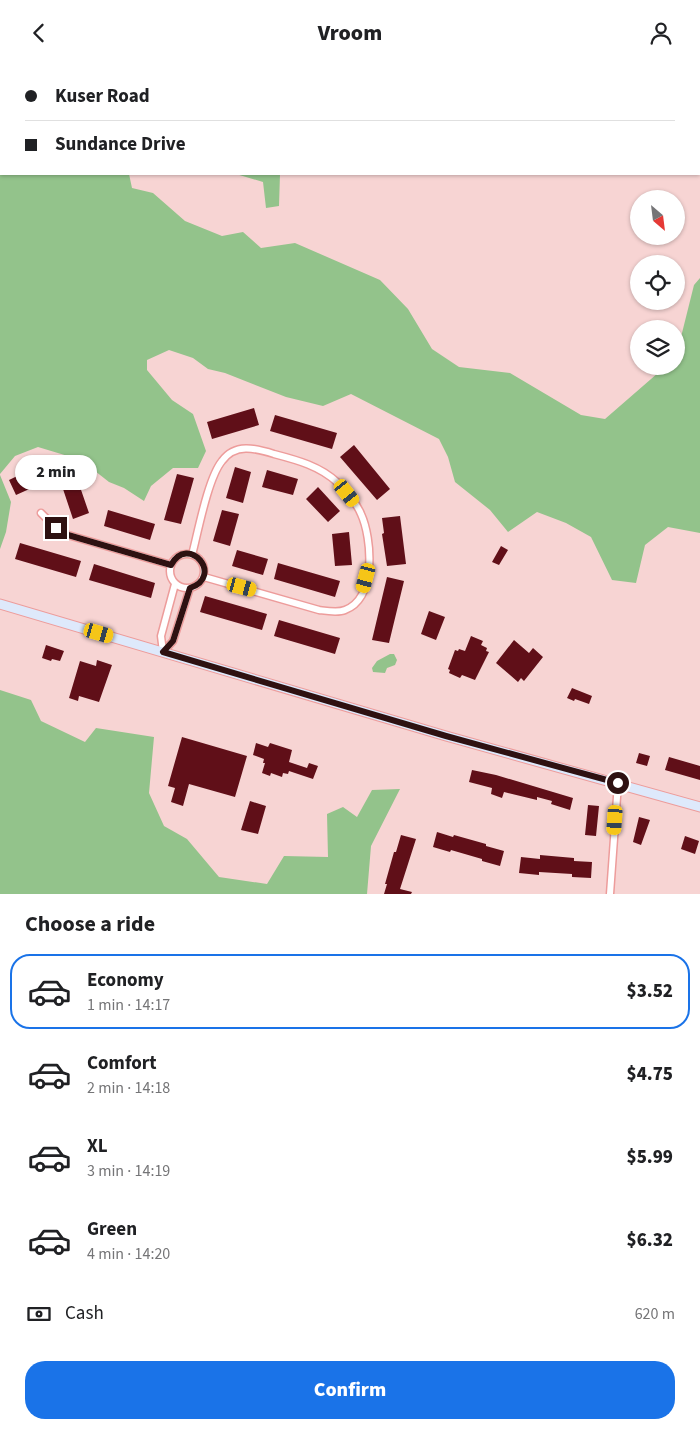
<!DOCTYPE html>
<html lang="en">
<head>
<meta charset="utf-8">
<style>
  :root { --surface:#fff; --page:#f6f6f6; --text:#202124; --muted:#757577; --line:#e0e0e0; --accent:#1a73e8 }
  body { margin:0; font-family:"Source Sans 3",sans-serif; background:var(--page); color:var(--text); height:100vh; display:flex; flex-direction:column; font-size:19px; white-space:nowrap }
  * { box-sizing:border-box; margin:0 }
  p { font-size:16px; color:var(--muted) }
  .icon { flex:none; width:28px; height:28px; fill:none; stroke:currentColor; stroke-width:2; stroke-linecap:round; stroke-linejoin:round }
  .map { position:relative; height:829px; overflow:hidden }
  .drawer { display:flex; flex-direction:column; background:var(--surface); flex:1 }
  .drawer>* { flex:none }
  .top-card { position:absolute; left:0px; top:0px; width:700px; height:110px; box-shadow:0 1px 4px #0004; display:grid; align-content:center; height:110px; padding:0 25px; background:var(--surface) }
  .needle { width:32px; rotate:152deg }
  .controls { position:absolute; left:630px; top:125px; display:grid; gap:10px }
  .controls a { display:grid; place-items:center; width:55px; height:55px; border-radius:50%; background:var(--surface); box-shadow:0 1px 4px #0004; font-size:25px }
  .end { position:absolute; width:22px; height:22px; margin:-11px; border:6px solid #2e1111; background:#fff; box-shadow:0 0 0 2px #fff }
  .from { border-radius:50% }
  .bubble { position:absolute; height:35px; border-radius:18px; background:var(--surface); box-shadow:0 1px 4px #0004; font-size:16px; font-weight:800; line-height:35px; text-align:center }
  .car { position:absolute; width:15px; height:30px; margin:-15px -8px; border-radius:6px; box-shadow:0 0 4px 1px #0007; background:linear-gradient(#f5c518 24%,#345 0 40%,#f5c518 0 76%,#345 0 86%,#f5c518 0) }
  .top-card b { display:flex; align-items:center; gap:18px; height:48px; font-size:19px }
  .top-card b+b { border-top:1px solid var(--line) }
  .top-card i { width:12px; height:12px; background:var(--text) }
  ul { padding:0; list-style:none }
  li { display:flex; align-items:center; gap:15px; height:75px; margin:0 10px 8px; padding:0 15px; border:2px solid transparent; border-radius:20px }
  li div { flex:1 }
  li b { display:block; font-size:19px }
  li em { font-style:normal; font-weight:800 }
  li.active { border-color:var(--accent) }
  li>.icon { width:45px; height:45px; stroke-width:1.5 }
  h2 { padding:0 25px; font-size:22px; line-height:60px }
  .pay { display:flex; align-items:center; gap:12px; height:55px; padding:0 25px; font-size:19px }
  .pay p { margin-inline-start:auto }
  .cta { display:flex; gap:10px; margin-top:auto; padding:10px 25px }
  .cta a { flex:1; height:58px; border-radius:20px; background:var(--accent); color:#fff; font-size:20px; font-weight:800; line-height:58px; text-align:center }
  header { display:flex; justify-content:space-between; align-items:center; height:65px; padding:0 25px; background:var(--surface); font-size:22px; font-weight:800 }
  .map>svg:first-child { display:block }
  .built { fill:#fbc4c2 }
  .green { fill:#93c38b }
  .building { fill:#600f18 }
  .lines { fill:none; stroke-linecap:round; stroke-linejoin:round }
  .street-casing { stroke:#ed9c9b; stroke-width:9 }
  .secondary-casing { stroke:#ed9c9b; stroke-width:11 }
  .street { stroke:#fff; stroke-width:6 }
  .secondary { stroke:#dee9fb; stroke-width:9 }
  .route { stroke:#2e1111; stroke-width:6 }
</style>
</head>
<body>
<header><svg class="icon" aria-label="back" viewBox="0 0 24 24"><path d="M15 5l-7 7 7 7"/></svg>Vroom<svg class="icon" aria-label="person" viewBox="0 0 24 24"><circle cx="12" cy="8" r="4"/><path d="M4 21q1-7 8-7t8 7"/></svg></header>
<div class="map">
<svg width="700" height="829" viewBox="0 0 700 829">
  <rect width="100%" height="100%" fill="#f7d4d3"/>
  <path class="built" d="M0 0H182L1 1V35Z
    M230 0H700V3L699 1Z"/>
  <path class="green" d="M0 34 1 109H129L132 123 153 128 185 156 222 171 243 167 261 183 295 178 380 215 408 244 432 284 459 302 510 308 581 350 605 354 666 301H676V292L694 220 700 213V468L668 462 645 480 636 518 612 515 591 472 566 458 537 447 508 467 490 445 455 417 448 392 439 374 351 329 323 341 286 332 225 308 208 304 193 293 169 285 147 295V305L172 335 193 349 206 386 198 403H173L151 421 144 436 124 423 109 417 81 395 38 382 15 391 0 409Z
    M236 109H280L279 141 266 143 263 117Z
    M0 410 11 437 6 467 0 484Z
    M390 589H394L397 595 395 600 387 603 385 608 373 607 372 603 377 596Z
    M0 625 31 635 41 656 85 677 96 663 154 672 149 728 164 761 187 774 219 812 267 819 284 791 328 792 327 749 343 742 357 752 372 725 400 724 371 781 367 829H0Z"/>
  <path class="building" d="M254 343 259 360 212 374 207 357Z
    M275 350 337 368 332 384 270 366Z
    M354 380 390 424 377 435 340 392Z
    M38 401 45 417 16 430 9 415Z
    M235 402 251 407 243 438 226 433Z
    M267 405 298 414 293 430 262 422Z
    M177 409 194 413 181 459 164 455Z
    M79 419 89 448 73 454 63 424Z
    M318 422 340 446 328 457 306 434Z
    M108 445 155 459 150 475 104 461Z
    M222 445 239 449 230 481 213 476Z
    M400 451 406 499 387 501 382 469 384 468 382 453Z
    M349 467 352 500 335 501 332 469Z
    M20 478 81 496 76 512 15 494Z
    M501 481 508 485 499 500 492 497Z
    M237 485 268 494 263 510 232 501Z
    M278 498 340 516 335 532 274 514Z
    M94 499 155 518 151 533 89 515Z
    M387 512 404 516 389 578 372 575Z
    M205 531 267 549 262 565 200 547Z
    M429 546 445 552 436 575 421 569Z
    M279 555 340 573 335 589 274 571Z
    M471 571 483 576 481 580 487 583 486 586 489 587 475 615 462 610 460 613 449 608 450 605 448 604 455 585 458 586 459 584 465 586Z
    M514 575 529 588 533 583 543 592 524 616 521 613 518 617 496 598Z
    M46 580 64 586 60 596 52 594 51 596 42 593Z
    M97 595 112 600 99 637 79 631 78 636 69 633 80 596 96 601Z
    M572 623 592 631 589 639 575 634 574 636 567 633Z
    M182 672 247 691 235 732 189 719 183 741 171 737 175 723 168 721Z
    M256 678 268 682 270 678 292 685 289 697 307 703 309 698 318 701 313 714 289 706 288 709 283 708 282 712 271 708 270 711 262 708 265 698H263L264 694 253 690Z
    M639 688 650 691 647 701 636 698Z
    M669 692 700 701V715L665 705Z
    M472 705 496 710 573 733 570 745 551 739 552 736 537 732V735L504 727 502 733 491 729 492 723 469 717Z
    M250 736 266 741 258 769 241 765Z
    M588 740 599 741 596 771 585 770Z
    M639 752 650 755 641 780 633 777Z
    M437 767 453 772 454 770 486 779V781L504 786 500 801 482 796V794L451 785 450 787 433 782Z
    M401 770 416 774 400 824 412 827 411 829H384L387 819H385L394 787H396Z
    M685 771 699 776 695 789 681 784Z
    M540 790 574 793V796L592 797 591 813 572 812V809L539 807V810L519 808 521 792 540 794Z"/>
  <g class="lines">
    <defs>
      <path id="street" d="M582 0V1
        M350 1V0
        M631 1V0
        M41 448 56 463 68 470 171 500
        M170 506a17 17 0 1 1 34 0a17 17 0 1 1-34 0Z
        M192 490C198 467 208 413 222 396 235 378 255 383 274 389 297 395 320 401 338 418 347 427 356 437 361 449 372 473 377 533 345 545 338 548 327 546 319 545L204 512
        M163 587 161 571 175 519
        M163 587 173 576 190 523
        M610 829 618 718"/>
      <path id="secondary" d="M0 539 446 671 700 742"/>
    </defs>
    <use href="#street" class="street-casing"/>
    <use href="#secondary" class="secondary-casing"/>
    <use href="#street" class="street"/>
    <use href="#secondary" class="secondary"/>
  </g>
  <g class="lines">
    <path class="route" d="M56 463 68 470 171 500C188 468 225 511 190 523L173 576 163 587 446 671 618 718"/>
  </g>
</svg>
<div class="controls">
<a><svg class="needle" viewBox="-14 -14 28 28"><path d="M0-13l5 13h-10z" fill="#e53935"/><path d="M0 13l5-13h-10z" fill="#757577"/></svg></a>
<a><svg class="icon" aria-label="locate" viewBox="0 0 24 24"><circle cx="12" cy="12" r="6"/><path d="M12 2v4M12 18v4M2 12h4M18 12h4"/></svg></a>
<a><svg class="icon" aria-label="layers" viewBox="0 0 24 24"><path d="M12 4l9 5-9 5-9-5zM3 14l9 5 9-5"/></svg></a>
</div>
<i class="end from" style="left:618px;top:718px"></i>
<i class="end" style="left:56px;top:463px"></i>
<div class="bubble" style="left:15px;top:390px;width:82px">2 min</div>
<i class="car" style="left:347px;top:428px;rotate:141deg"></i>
<i class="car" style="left:366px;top:513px;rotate:195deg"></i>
<i class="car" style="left:242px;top:522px;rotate:105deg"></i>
<i class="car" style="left:99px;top:568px;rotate:106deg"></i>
<i class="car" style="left:615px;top:755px;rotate:184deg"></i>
<div class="top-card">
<b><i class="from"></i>Kuser Road</b>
<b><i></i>Sundance Drive</b>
</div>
</div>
<section class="drawer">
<h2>Choose a ride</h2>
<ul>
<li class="active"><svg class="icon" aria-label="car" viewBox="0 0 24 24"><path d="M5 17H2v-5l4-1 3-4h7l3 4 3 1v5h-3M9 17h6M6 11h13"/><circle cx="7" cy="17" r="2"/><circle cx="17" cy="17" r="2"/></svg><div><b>Economy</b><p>1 min · 14:17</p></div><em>$3.52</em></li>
<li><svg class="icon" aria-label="car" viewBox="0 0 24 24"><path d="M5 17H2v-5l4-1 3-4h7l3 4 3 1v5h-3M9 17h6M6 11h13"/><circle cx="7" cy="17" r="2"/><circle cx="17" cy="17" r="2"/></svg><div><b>Comfort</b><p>2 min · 14:18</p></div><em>$4.75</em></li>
<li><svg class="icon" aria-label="car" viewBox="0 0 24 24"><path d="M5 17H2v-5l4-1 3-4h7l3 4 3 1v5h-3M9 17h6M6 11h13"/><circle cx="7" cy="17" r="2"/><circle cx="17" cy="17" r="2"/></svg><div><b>XL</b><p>3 min · 14:19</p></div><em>$5.99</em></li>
<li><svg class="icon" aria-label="car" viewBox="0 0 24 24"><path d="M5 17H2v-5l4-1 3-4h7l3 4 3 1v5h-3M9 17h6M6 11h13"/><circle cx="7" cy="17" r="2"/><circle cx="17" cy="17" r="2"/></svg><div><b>Green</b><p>4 min · 14:20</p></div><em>$6.32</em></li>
</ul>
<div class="pay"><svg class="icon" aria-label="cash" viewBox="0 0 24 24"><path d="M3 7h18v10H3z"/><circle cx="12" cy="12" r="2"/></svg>Cash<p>620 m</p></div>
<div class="cta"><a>Confirm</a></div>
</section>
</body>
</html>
